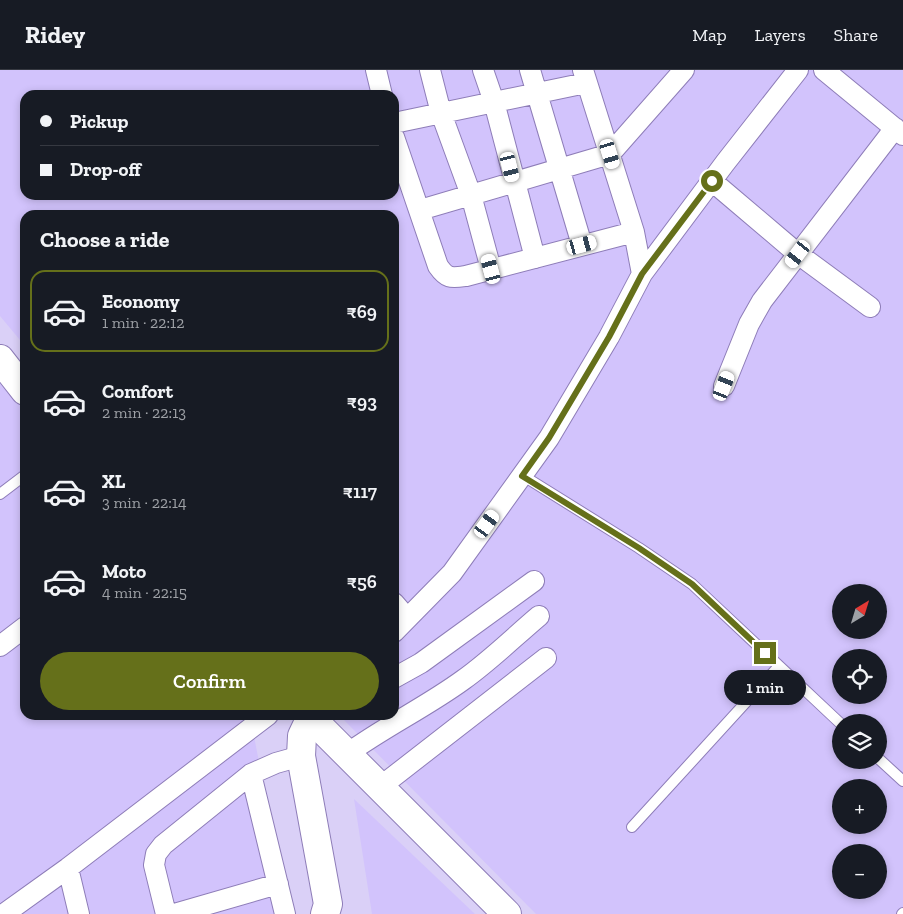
<!DOCTYPE html>
<html lang="en">
<head>
<meta charset="utf-8">
<style>
  :root { --surface:#171b24; --page:#242831; --text:#f1f3f6; --muted:#9ea1a6; --line:#363941; --accent:#65701a }
  body { margin:0; font-family:"Zilla Slab",serif; background:var(--page); color:var(--text); height:100vh; display:flex; flex-direction:column; font-size:19px; white-space:nowrap }
  * { box-sizing:border-box; margin:0 }
  p { font-size:16px; color:var(--muted) }
  .icon { flex:none; width:28px; height:28px; fill:none; stroke:currentColor; stroke-width:2; stroke-linecap:round; stroke-linejoin:round }
  .map { position:relative; flex:1; overflow:hidden }
  .drawer { position:absolute; left:20px; top:140px; width:379px; height:510px; display:flex; flex-direction:column; background:var(--surface); border-radius:15px; box-shadow:0 2px 8px #0003 }
  .drawer>* { flex:none }
  .guide { position:absolute; left:20px; top:20px; width:379px; height:110px; border-radius:15px; box-shadow:0 2px 8px #0003; display:grid; align-content:center; height:110px; padding:0 20px; background:var(--surface) }
  .needle { width:32px; rotate:38deg }
  .controls { position:absolute; left:832px; top:514px; display:grid; gap:10px }
  .controls a { display:grid; place-items:center; width:55px; height:55px; border-radius:50%; background:var(--surface); box-shadow:0 2px 8px #0003; font-size:25px }
  .end { position:absolute; width:22px; height:22px; margin:-11px; border:6px solid #65701a; background:#fff; box-shadow:0 0 0 2px #fff }
  .from { border-radius:50% }
  .bubble { position:absolute; height:35px; border-radius:18px; background:var(--surface); box-shadow:0 2px 8px #0003; font-size:16px; font-weight:600; line-height:35px; text-align:center }
  .car { position:absolute; width:15px; height:30px; margin:-15px -8px; border-radius:6px; box-shadow:0 0 4px 1px #0007; background:linear-gradient(#fff 24%,#345 0 40%,#fff 0 76%,#345 0 86%,#fff 0) }
  .guide b { display:flex; align-items:center; gap:18px; height:48px; font-size:19px }
  .guide b+b { border-top:1px solid var(--line) }
  .guide i { width:12px; height:12px; background:var(--text) }
  ul { padding:0; list-style:none }
  li { display:flex; align-items:center; gap:15px; height:82px; margin:0 10px 8px; padding:0 10px; border:2px solid transparent; border-radius:15px }
  li div { flex:1 }
  li b { display:block; font-size:19px }
  li em { font-style:normal; font-weight:600 }
  li.current { border-color:var(--accent) }
  li>.icon { width:45px; height:45px; stroke-width:1.5 }
  h2 { padding:0 20px; font-size:22px; line-height:60px }
  .action { display:flex; gap:10px; margin-top:auto; padding:10px 20px }
  .action a { flex:1; height:58px; border-radius:30px; background:var(--accent); color:#fff; font-size:20px; font-weight:600; line-height:58px; text-align:center }
  header { display:flex; align-items:center; gap:30px; box-sizing:border-box; height:70px; padding:0 25px; background:var(--surface); border-bottom:1px solid var(--line) }
  header strong { font-size:24px }
  nav { display:flex; gap:28px; margin-inline-start:auto; font-size:18px }
  .map>svg:first-child { display:block }
  .built { fill:#d2c3fc; fill-rule:evenodd }
  .lines { fill:none; stroke-linecap:round; stroke-linejoin:round }
  .service-casing { stroke:#8e7db8; stroke-width:12 }
  .minor-casing { stroke:#8e7db8; stroke-width:22 }
  .secondary-casing { stroke:#8e7db8; stroke-width:30 }
  .primary-casing { stroke:#8e7db8; stroke-width:30 }
  .service { stroke:#fff; stroke-width:10 }
  .minor { stroke:#fff; stroke-width:20 }
  .secondary { stroke:#fff; stroke-width:28 }
  .primary { stroke:#fff; stroke-width:28 }
  .route { stroke:#65701a; stroke-width:6 }
</style>
</head>
<body>
<header>
<strong>Ridey</strong>
<nav><a>Map</a><a>Layers</a><a>Share</a></nav>
</header>
<div class="map">
<svg width="903" height="844" viewBox="0 0 903 844">
  <rect width="100%" height="100%" fill="#dad0f7"/>
  <path class="built" d="M0 0H903V844H536L339 645H394V145H25V276L0 246ZM25 25H394V125H25ZM841 522H879V560H841ZM841 588H879V625H841ZM841 652H879V690H841ZM841 718H879V755H841ZM841 782H879V820H841Z
    M0 310 25 341V645H250L288 844H0Z
    M354 729 475 844H372Z"/>
  <g class="lines">
    <defs>
      <path id="service" d="M522 405 639 478 692 514 841 654
        M0 424 25 405
        M879 689 903 711
        M632 757 779 596
        M902 844 903 843"/>
      <path id="minor" d="M376 0 382 25
        M430 0 441 43 471 125 491 199
        M483 0 494 32 535 188
        M530 0 582 175
        M583 0 634 162 642 204
        M824 0 903 65
        M394 53 586 13
        M394 67 438 196C447 209 451 208 466 206L634 162
        M712 111 798 184 870 237
        M420 140 610 84 684 0
        M724 316 749 254 762 231 895 58
        M394 533 407 548
        M394 562 452 503 549 368 609 267 642 204 725 93 798 0
        M0 576 25 557
        M394 608 421 593 534 511
        M347 684C384 657 426 637 463 610 490 591 514 567 539 546
        M251 704 285 844
        M380 717 546 588
        M68 798 79 844
        M4 844 68 798 268 645
        M166 844 154 795 156 784 163 775 251 704 276 693 301 686
        M174 844 278 814"/>
      <path id="secondary" d="M311 647 302 666 301 686 328 834 325 844"/>
      <path id="primary" d="M0 289 25 321
        M308 645 507 844"/>
    </defs>
    <use href="#service" class="service-casing"/>
    <use href="#minor" class="minor-casing"/>
    <use href="#secondary" class="secondary-casing"/>
    <use href="#primary" class="primary-casing"/>
    <use href="#service" class="service"/>
    <use href="#minor" class="minor"/>
    <use href="#secondary" class="secondary"/>
    <use href="#primary" class="primary"/>
  </g>
  <g class="lines">
    <path class="route" d="M712 111 642 204 609 267 549 368 522 406 639 478 692 514 765 583"/>
  </g>
</svg>
<div class="controls">
<a><svg class="needle" viewBox="-14 -14 28 28"><path d="M0-13l5 13h-10z" fill="#e53935"/><path d="M0 13l5-13h-10z" fill="#9ea1a6"/></svg></a>
<a><svg class="icon" aria-label="locate" viewBox="0 0 24 24"><circle cx="12" cy="12" r="6"/><path d="M12 2v4M12 18v4M2 12h4M18 12h4"/></svg></a>
<a><svg class="icon" aria-label="layers" viewBox="0 0 24 24"><path d="M12 4l9 5-9 5-9-5zM3 14l9 5 9-5"/></svg></a>
<a>+</a>
<a>−</a>
</div>
<i class="end from" style="left:712px;top:111px"></i>
<i class="end" style="left:765px;top:583px"></i>
<div class="bubble" style="left:724px;top:600px;width:82px">1 min</div>
<i class="car" style="left:610px;top:84px;rotate:163deg"></i>
<i class="car" style="left:510px;top:97px;rotate:166deg"></i>
<i class="car" style="left:582px;top:175px;rotate:75deg"></i>
<i class="car" style="left:798px;top:184px;rotate:217deg"></i>
<i class="car" style="left:491px;top:199px;rotate:345deg"></i>
<i class="car" style="left:724px;top:316px;rotate:22deg"></i>
<i class="car" style="left:487px;top:454px;rotate:36deg"></i>
<div class="guide">
<b><i class="from"></i>Pickup</b>
<b><i></i>Drop-off</b>
</div>
<section class="drawer">
<h2>Choose a ride</h2>
<ul>
<li class="current"><svg class="icon" aria-label="car" viewBox="0 0 24 24"><path d="M5 17H2v-5l4-1 3-4h7l3 4 3 1v5h-3M9 17h6M6 11h13"/><circle cx="7" cy="17" r="2"/><circle cx="17" cy="17" r="2"/></svg><div><b>Economy</b><p>1 min · 22:12</p></div><em>₹69</em></li>
<li><svg class="icon" aria-label="car" viewBox="0 0 24 24"><path d="M5 17H2v-5l4-1 3-4h7l3 4 3 1v5h-3M9 17h6M6 11h13"/><circle cx="7" cy="17" r="2"/><circle cx="17" cy="17" r="2"/></svg><div><b>Comfort</b><p>2 min · 22:13</p></div><em>₹93</em></li>
<li><svg class="icon" aria-label="car" viewBox="0 0 24 24"><path d="M5 17H2v-5l4-1 3-4h7l3 4 3 1v5h-3M9 17h6M6 11h13"/><circle cx="7" cy="17" r="2"/><circle cx="17" cy="17" r="2"/></svg><div><b>XL</b><p>3 min · 22:14</p></div><em>₹117</em></li>
<li><svg class="icon" aria-label="car" viewBox="0 0 24 24"><path d="M5 17H2v-5l4-1 3-4h7l3 4 3 1v5h-3M9 17h6M6 11h13"/><circle cx="7" cy="17" r="2"/><circle cx="17" cy="17" r="2"/></svg><div><b>Moto</b><p>4 min · 22:15</p></div><em>₹56</em></li>
</ul>
<div class="action"><a>Confirm</a></div>
</section>
</div>
</body>
</html>
